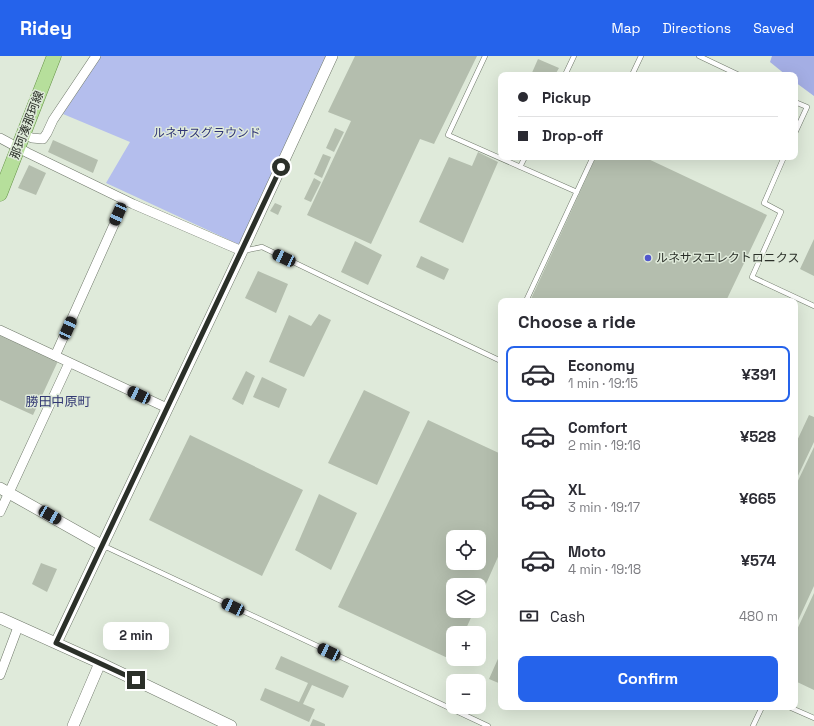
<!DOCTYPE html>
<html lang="en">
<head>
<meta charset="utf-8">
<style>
  :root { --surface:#fff; --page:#f2f2f3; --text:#2b2b33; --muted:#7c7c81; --line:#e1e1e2; --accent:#2563eb }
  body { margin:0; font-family:"Space Grotesk","Noto Sans JP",sans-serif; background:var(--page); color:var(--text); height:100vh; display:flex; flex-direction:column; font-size:15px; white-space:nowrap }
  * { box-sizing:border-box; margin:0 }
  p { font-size:13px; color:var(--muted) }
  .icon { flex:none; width:22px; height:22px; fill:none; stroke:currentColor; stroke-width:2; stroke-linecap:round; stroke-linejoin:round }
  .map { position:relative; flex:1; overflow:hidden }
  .panel { position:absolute; left:498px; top:242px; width:300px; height:412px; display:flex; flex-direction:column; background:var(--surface); border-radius:8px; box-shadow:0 4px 16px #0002 }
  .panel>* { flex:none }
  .top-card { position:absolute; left:498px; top:16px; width:300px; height:88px; border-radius:8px; box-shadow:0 4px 16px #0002; display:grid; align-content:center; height:88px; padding:0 20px; background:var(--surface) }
  .buttons { position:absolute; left:446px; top:474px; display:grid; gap:8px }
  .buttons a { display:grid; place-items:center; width:40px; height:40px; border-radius:8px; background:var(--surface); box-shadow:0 4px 16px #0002; font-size:20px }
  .end { position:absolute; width:18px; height:18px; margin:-9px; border:5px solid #2b3029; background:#fff; box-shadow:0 0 0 2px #fff }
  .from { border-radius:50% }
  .bubble { position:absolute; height:28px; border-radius:8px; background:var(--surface); box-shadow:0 4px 16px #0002; font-size:13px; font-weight:700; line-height:28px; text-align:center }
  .car { position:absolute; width:12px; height:24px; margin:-12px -6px; border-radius:5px; box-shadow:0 0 3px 1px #0007; background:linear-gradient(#222 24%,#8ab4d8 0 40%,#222 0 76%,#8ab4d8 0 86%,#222 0) }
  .top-card b { display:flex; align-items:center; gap:14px; height:38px; font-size:15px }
  .top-card b+b { border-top:1px solid var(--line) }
  .top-card i { width:10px; height:10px; background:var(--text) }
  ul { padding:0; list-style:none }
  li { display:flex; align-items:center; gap:12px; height:56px; margin:0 8px 6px; padding:0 12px; border:2px solid transparent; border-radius:8px }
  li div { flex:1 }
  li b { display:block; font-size:15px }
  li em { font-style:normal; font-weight:700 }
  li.on { border-color:var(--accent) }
  li>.icon { width:36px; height:36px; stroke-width:1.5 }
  h2 { padding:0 20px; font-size:18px; line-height:48px }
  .pay { display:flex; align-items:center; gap:10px; height:44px; padding:0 20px; font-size:15px }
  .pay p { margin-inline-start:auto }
  .button { display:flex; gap:8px; margin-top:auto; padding:8px 20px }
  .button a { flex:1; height:46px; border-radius:8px; background:var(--accent); color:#fff; font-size:16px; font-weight:700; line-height:46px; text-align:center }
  header { display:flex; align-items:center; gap:24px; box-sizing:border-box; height:56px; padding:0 20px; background:var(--accent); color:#fff }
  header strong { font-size:19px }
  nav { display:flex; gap:22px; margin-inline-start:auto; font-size:14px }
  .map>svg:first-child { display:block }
  .green { fill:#b4beed }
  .forest { fill:#a4aee4 }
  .building { fill:#b4beae; fill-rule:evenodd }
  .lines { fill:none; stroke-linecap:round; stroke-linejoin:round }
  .service-casing { stroke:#6f786a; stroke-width:5.5 }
  .minor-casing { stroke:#6f786a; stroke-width:10 }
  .tertiary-casing { stroke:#6f786a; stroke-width:12 }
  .primary-casing { stroke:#669448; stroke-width:15 }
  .service { stroke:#fff; stroke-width:4.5 }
  .minor { stroke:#fff; stroke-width:9 }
  .tertiary { stroke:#fff; stroke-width:11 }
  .primary { stroke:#b6df9b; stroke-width:14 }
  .route { stroke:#2b3029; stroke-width:5 }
  .poi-dot { fill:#5157cd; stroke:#dfeada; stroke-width:1.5 }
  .labels { text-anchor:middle; stroke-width:3; stroke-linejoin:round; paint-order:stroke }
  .street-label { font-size:12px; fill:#2b3029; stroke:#dfeada }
  .park-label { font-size:12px; fill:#303576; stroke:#dfeada }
  .poi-label { font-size:12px; fill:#2b3029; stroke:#dfeada; text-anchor:start }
  .neighbourhood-label { font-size:13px; fill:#323873; stroke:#dfeada }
</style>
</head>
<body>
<header>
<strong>Ridey</strong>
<nav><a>Map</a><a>Directions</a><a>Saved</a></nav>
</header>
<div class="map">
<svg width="814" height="670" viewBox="0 0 814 670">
  <rect width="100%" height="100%" fill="#dfeada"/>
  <path class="green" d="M101 0H327L240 189 106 127 130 86 63 58Z"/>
  <path class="forest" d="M772 0H814V40L795 26V19H786L770 6Z"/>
  <path class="building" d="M355 0H477L434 88 420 83 371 188 307 159 351 65 328 56Z
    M538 3 559 12 555 19H531Z
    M335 72 344 76 334 96 326 92Z
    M53 84 98 104 93 117 48 96Z
    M478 96 498 106 463 187 419 166 449 101 472 110Z
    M323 98 331 101 322 122 314 118Z
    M596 101H644L767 159 726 245H530Z
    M29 109 46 117 36 139 18 132Z
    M314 122 321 126 311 146 304 143Z
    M275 147 282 150 278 159 270 155Z
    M814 183V220L800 213Z
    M355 185 382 199 368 229 341 216Z
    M421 200 449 213 444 224 416 211Z
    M258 215 288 228 276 257 245 242Z
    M319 258 331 264 304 321 269 306 289 259 311 270Z
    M0 278 58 305 33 359 0 344Z
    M246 315 255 320 243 349 232 343Z
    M262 321 287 333 279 352 253 341Z
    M364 334 410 356 377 429 328 407Z
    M809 359 814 361V386L795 426V389Z
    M428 364 501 398V494L479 544V529H453V555H474L464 577H453L452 604 338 551ZM453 481H479V507H453Z
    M190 379 303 434 262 520 149 464Z
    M814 391V530L795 571V431Z
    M319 438 357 457 331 514 295 494Z
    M41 507 57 513 47 536 32 528Z
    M814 537V634L795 625V578Z
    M501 596V628L489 623Z
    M281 600 349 630 343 642 312 629 303 648 315 653 309 666 260 644 265 632 299 646 308 627 275 613Z
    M313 663 325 668V670H310Z"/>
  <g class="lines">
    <defs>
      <path id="service" d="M485 0 448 79 577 136
        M699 0 739 19
        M565 19 574 0
        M632 19 641 0
        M795 46 807 51 795 77
        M784 101 764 147 781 156 752 221 814 250
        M520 111 525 101
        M243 195 262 191 370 243 501 305
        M526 245 593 101
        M104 490 488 670
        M789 651 814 662
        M753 670 762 651"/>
      <path id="minor" d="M23 78 32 82 43 83 47 77 53 64 96 0
        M0 82 28 97 133 148 242 195
        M0 274 167 352
        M55 300 125 144
        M0 456 69 307
        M0 619 18 571"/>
      <path id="tertiary" d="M0 432 103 490
        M0 562 100 607 231 670
        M56 587 242 195 332 0
        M73 670 100 607"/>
      <path id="primary" d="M0 138 54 0"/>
    </defs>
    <use href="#service" class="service-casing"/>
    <use href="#minor" class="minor-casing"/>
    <use href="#tertiary" class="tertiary-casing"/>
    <use href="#primary" class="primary-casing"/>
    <use href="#service" class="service"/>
    <use href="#minor" class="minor"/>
    <use href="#tertiary" class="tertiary"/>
    <use href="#primary" class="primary"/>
  </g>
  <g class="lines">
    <path class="route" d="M136 624 56 587 281 111"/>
  </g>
  <circle class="poi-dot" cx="648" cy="202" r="4"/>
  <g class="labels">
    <g class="street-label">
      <text transform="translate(27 69) rotate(-69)" y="4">那珂湊那珂線</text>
    </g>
    <g class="park-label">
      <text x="207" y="81">ルネサスグラウンド</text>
    </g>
    <g class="poi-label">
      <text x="656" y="206">ルネサスエレクトロニクス</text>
    </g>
    <g class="neighbourhood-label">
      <text x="58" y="350">勝田中原町</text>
    </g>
  </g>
</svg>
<div class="buttons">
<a><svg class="icon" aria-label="locate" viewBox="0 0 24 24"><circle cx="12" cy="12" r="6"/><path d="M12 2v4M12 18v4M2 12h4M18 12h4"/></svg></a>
<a><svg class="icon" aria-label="layers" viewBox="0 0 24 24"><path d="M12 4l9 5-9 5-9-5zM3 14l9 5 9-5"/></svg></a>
<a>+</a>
<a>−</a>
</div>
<i class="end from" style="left:281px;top:111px"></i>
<i class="end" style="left:136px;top:624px"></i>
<div class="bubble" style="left:103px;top:566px;width:66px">2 min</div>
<i class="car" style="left:118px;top:158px;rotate:204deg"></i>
<i class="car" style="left:284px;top:202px;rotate:295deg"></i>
<i class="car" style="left:68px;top:272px;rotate:24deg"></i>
<i class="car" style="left:139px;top:339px;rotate:295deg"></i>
<i class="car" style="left:50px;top:459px;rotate:120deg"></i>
<i class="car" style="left:233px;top:551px;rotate:295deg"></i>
<i class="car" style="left:329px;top:596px;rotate:295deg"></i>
<div class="top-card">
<b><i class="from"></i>Pickup</b>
<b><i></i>Drop-off</b>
</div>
<section class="panel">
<h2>Choose a ride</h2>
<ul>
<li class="on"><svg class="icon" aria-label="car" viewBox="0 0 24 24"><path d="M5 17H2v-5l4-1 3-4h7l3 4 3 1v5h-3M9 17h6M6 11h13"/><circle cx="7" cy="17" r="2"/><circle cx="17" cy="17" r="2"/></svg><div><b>Economy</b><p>1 min · 19:15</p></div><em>¥391</em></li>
<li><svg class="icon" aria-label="car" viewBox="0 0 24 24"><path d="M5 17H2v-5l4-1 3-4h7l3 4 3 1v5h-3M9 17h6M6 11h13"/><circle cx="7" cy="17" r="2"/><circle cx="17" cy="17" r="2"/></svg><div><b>Comfort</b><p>2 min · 19:16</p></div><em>¥528</em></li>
<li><svg class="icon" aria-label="car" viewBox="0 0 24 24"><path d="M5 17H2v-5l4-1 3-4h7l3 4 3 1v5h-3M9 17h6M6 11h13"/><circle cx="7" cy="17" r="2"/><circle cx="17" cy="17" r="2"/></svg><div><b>XL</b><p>3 min · 19:17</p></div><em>¥665</em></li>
<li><svg class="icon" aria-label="car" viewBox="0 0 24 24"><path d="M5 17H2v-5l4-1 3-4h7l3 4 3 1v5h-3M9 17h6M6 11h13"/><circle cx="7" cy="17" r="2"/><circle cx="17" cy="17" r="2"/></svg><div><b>Moto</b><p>4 min · 19:18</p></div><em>¥574</em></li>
</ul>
<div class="pay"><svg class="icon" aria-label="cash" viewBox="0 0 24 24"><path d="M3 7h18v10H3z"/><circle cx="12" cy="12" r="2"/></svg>Cash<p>480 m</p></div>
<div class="button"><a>Confirm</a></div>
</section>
</div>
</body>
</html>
